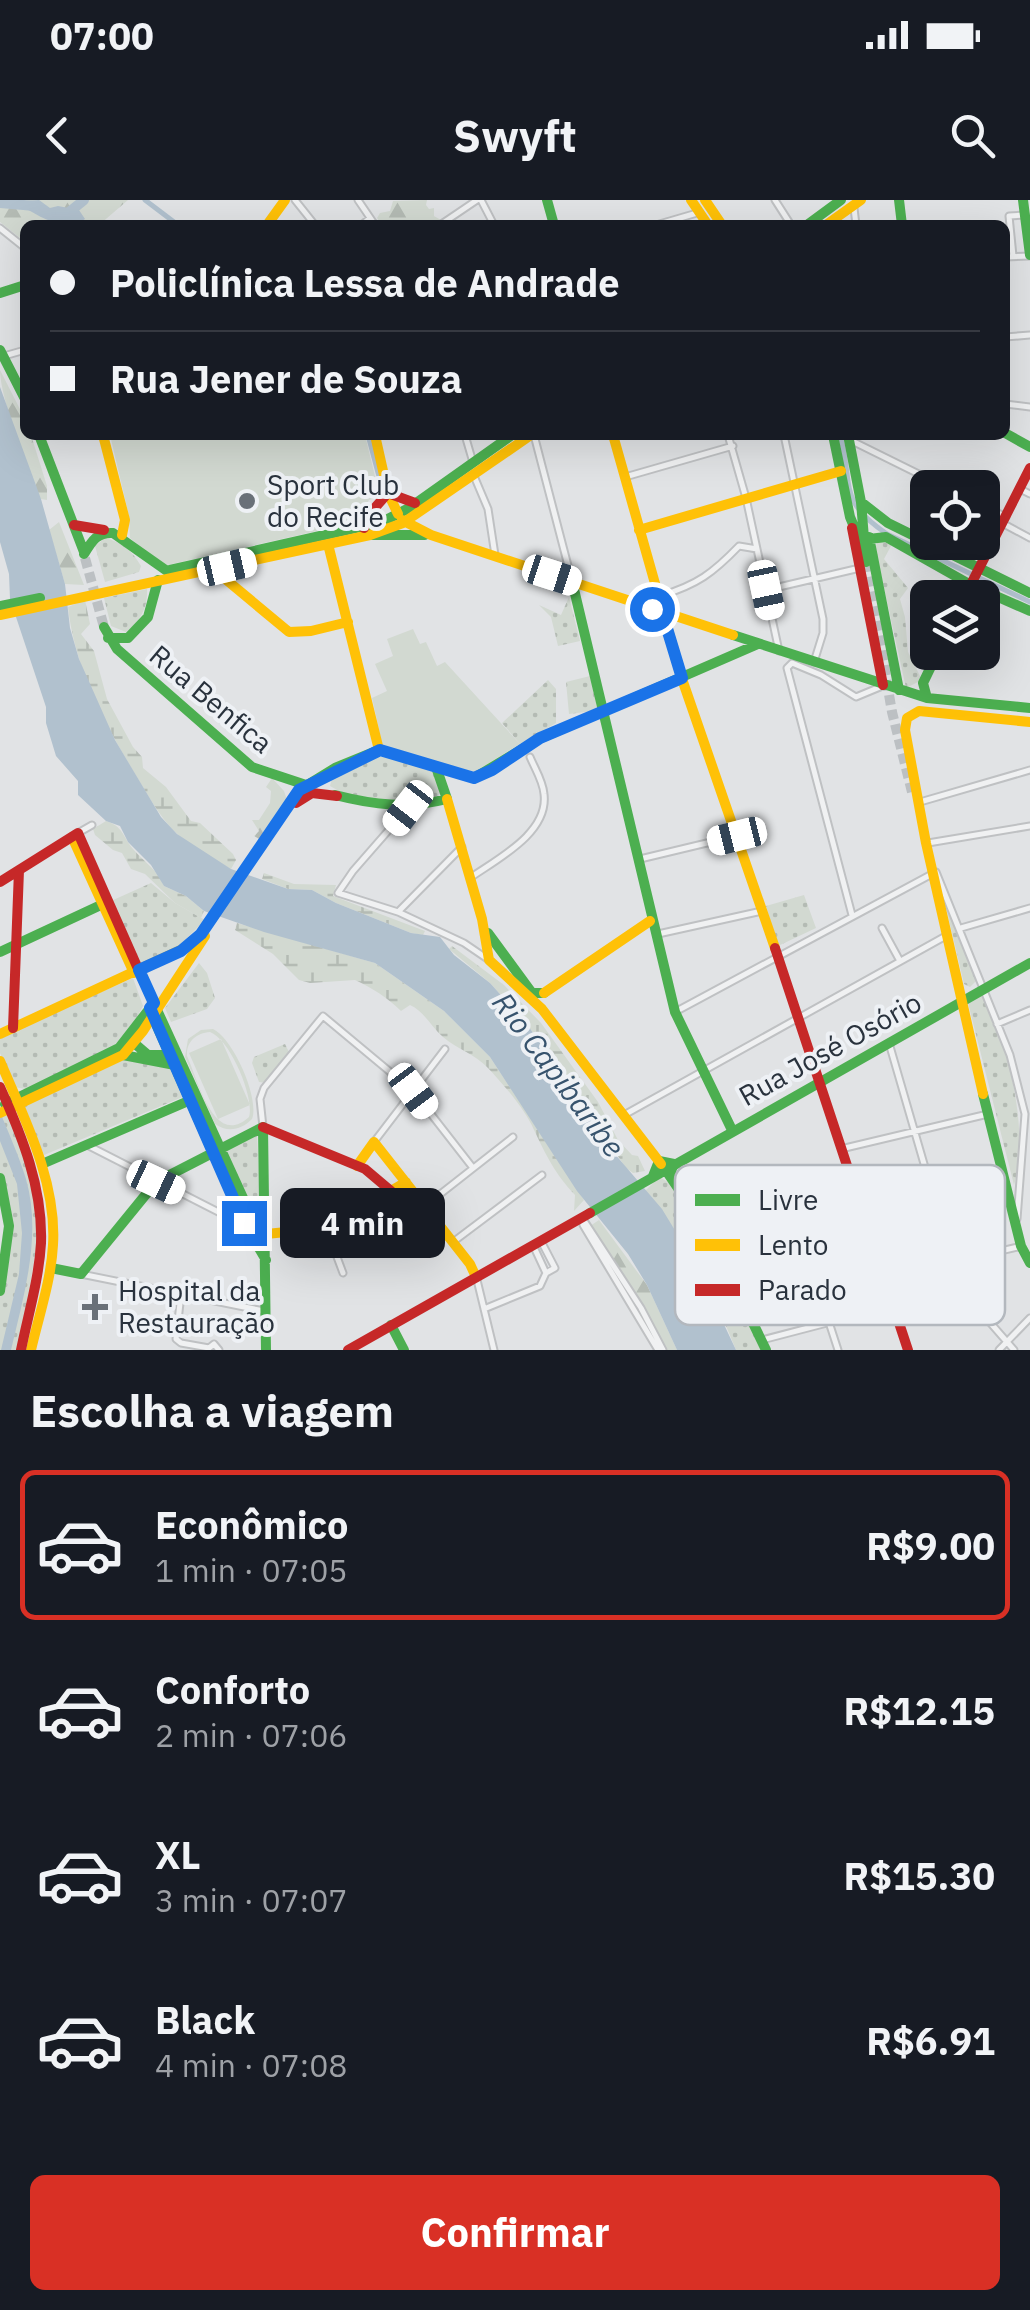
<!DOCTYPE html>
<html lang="pt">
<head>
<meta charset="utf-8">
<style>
  :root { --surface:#171b24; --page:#242831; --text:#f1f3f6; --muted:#9ea1a6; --line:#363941; --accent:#d93025 }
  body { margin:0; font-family:"IBM Plex Sans",sans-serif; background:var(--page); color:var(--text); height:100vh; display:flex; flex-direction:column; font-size:38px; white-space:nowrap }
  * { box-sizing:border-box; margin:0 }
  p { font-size:32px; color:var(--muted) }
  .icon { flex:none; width:55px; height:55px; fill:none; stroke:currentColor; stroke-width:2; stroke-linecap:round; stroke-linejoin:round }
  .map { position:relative; height:1150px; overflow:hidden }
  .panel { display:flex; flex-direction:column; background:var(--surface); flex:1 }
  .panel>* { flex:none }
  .hud { position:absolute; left:20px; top:20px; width:990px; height:220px; border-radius:15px; box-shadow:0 10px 40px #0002; display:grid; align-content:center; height:220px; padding:0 30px; background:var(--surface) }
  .fabs { position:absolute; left:910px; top:270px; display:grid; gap:20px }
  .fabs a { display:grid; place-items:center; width:90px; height:90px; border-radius:15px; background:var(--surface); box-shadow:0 10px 40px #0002; font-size:50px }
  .end { position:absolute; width:45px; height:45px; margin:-22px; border:12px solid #1a73e8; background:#fff; box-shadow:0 0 0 5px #fff }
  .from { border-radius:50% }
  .bubble { position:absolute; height:70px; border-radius:15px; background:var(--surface); box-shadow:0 10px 40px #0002; font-size:32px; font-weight:700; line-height:70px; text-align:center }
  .car { position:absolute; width:30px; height:60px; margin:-30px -15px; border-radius:12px; box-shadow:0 0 8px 2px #0007; background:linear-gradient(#fff 24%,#345 0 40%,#fff 0 76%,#345 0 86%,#fff 0) }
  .hud b { display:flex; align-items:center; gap:35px; height:95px; font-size:38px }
  .hud b+b { border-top:2px solid var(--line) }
  .hud i { width:25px; height:25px; background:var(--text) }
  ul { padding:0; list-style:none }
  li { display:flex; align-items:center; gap:30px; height:150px; margin:0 20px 15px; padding:0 10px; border:5px solid transparent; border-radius:15px }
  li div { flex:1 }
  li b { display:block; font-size:38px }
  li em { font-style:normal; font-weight:700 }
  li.active { border-color:var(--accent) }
  li>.icon { width:90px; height:90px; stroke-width:1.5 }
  h2 { padding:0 30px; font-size:45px; line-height:120px }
  .button { display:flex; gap:20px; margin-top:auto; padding:20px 30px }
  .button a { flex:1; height:115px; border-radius:15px; background:var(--accent); color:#fff; font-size:40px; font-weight:700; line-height:115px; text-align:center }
  .status { display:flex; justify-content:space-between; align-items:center; height:70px; padding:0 50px; background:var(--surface); direction:ltr }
  .status svg { height:28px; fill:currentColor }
  header { display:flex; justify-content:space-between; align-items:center; height:130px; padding:0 30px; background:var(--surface); font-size:45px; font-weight:700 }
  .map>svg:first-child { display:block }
  .grass { fill:url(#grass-dots) }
  .forest { fill:url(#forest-firs) }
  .wetland { fill:url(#wetland-marsh) }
  .garden { fill:#d2d9d1; fill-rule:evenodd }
  .water { fill:#b1c1ce }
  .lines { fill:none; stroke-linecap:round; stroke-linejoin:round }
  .canal { stroke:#b1c1ce; stroke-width:5 }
  .river { stroke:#b1c1ce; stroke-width:10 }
  .primary-tunnel { stroke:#bcc0c3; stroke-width:10; stroke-dasharray:10 5; stroke-linecap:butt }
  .street-casing { stroke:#bfc1c3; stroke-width:9 }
  .street { stroke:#f0f1f2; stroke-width:5 }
  .fast { stroke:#4caf50; stroke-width:10 }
  .slow { stroke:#ffc107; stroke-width:10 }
  .jam { stroke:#c62828; stroke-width:10 }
  .route { stroke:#1a73e8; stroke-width:12 }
  .poi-dot { fill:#697078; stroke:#eef1f5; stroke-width:4 }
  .labels { text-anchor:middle; stroke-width:8; stroke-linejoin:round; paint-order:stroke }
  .poi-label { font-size:28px; fill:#29323d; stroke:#eef1f5; text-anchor:start }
  .street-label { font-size:28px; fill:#29323d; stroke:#eef1f5 }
  .water-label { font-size:30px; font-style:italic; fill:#37536d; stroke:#eef1f5 }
  .key { fill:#eef1f5; stroke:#b3b8be; stroke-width:2.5 }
  .key-label { font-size:28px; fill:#29323d }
</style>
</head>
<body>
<div class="status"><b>07:00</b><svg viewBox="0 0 49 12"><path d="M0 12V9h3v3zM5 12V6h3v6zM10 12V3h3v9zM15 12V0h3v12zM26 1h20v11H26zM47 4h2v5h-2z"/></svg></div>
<header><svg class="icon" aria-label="back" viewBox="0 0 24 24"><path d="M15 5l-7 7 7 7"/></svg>Swyft<svg class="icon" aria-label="search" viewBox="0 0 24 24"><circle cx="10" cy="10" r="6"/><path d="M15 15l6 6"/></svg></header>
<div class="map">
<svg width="1030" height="1150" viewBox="0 0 1030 1150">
  <defs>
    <pattern id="grass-dots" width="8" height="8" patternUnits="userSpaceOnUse" patternTransform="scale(2.5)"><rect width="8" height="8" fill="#d2d9d1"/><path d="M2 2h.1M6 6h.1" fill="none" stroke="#b4bbb4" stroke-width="1.8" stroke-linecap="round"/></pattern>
    <pattern id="forest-firs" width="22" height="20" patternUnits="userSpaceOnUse" patternTransform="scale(2.5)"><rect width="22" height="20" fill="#d2d9d1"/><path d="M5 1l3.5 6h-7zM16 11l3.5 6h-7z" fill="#b4bbb4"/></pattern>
    <pattern id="wetland-marsh" width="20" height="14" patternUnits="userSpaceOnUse" patternTransform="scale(2.5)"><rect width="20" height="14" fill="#d2d9d1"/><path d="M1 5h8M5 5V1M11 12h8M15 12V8" fill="none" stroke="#b4bbb4"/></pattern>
  </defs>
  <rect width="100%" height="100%" fill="#e1e3e5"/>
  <path class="grass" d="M105 338C122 342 133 352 141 366L139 372 105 382 95 346Z
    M879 340 892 344 884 359 908 388 900 399 905 417 908 452 922 480 906 488 875 347Z
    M147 389C148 407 141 421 126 432L111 426 104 398Z
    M569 397 580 441 558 446 551 417 539 405 561 415Z
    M590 476 597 507 593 511 569 514 566 482Z
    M548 480 556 489V523L520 544 502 523Z
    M387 556 433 571 441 592 439 595C407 612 360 604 330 586L333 575 370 558Z
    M939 678 977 780 970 787 964 784Z
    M151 683 175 703 205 720 180 745 140 765 111 701Z
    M804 695 816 728 778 746 766 706Z
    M199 763 207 773 215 798 207 809 171 822 165 808Z
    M133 778 143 806 130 830 113 848 25 889 14 887 0 853V837Z
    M981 795C1009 840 1030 936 1014 985L968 803Z
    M285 844 290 854 266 883 259 882 252 863 254 857Z
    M130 856 173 869 185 896 44 955 24 905Z
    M9 908 41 1017 20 1150H0V1091L9 1040 0 978V913Z
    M257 934 261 1013 257 1017 224 950Z
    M659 977C696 992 743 1111 761 1150H736C713 1092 684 1039 645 991Z"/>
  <path class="forest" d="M0 0H128L99 25H25V42L0 22Z
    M427 0 426 5 429 9 434 8V16L441 20 439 25H382L377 18 380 13 390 11 393 1Z
    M0 170 25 219V235H31L47 286V300L41 299C28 273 0 197 0 170Z
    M59 322 84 385 65 384 49 330Z
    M272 578 284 591 287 600 261 640 254 636 259 631 252 620H259L270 603 271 591 266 587Z
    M599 1020 647 1085 677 1150H654L584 1030Z"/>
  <path class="wetland" d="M85 400 90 424 81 434 94 451 107 499 133 547 142 557 143 568 166 587 191 621 200 623 233 654 236 660 231 669C211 659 189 646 173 630 159 615 149 597 138 579 106 526 75 470 68 407Z
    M106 621C123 626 123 637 133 649 145 663 157 669 164 686L186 696 204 711 201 718 175 703 145 674 131 669 122 653 113 650 95 635 93 629Z
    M264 673 294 684 336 685 333 696 425 731 423 735 411 733 336 703 312 690 288 689 262 679Z
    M237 723 375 763 444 811 490 857 584 1000 574 1011 575 995C555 974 546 955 534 930 525 909 503 884 488 868 475 854 457 849 443 837 431 827 425 812 410 805L401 811C387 797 372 788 355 780L310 783 299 780 273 754 235 730Z
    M452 746 504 785 541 823 598 902 618 940 632 955 638 956 645 971 633 973 626 968 526 823 490 783 449 749Z"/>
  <path class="garden" d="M110 235H365L380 297 369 300 357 322 163 366 130 338 129 316Z
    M413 429 420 444 426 442 437 466 445 462 520 544 474 572 383 547 372 498 387 491 375 464 393 456 387 439Z
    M213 829C233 838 260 899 252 919 241 930 228 933 215 924L185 857 188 839 201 830ZM210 832C230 839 255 898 249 917 214 949 198 880 187 856 186 842 196 833 210 832Z
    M221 839 250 905 218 919 189 853Z"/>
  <path class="water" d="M39 0 50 8 58 6 79 10 85 19C67 33 42 18 25 8L26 1Z
    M0 187 41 299 65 384 70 428 79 459 115 540 161 617 177 634 231 669 288 689 312 690 336 703 411 733 440 737 454 755 490 783 526 823 595 920 608 946 662 1009 696 1065 736 1150H677L647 1085 628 1054 577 991 490 857 444 811 375 763 264 732 204 711 186 696 164 686 151 665 128 642 120 626 106 621 78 595V581L56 556 46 523V507L10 399 9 374 0 342Z
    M0 912C9 934 19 956 26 979 42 1036 24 1094 11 1150H1L19 1074 22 1033 17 984 0 941Z"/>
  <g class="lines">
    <path class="canal" d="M145 0 178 25
      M368 235 384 295
      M840 235C854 287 837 300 887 334L1030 402"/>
    <path class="river" d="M0 3 35 6
      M60 14 68 13 84 0"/>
    <path class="primary-tunnel" d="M85 358 104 427
      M866 362 892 512 912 592"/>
    <defs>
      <path id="street" d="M295 0 315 25
        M358 0 375 25
        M481 0 494 25
        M775 0 791 25
        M854 8 856 25
        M362 25 370 18
        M440 25 477 0
        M656 25 697 13
        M0 28 25 48
        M1013 56 1009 16 1025 15
        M1005 57 1030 56
        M1005 137 1030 135
        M4 156 25 150
        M1005 204 1030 207
        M465 235 472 259
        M534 235 572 381
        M728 235 746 298 779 451
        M784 235 823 419V433L814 462
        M852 241 947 288
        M474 276 488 309 495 355
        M625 277 733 246
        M1020 289 1030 294
        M982 305 1006 317
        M1002 323 1030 338
        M766 390 860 368
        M660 396C697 385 713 373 739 346L757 349
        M920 602 1030 570
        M408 608 353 671 338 693 398 712 464 743 489 760
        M78 633 92 625
        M928 643 1030 626
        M640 659 736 636
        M936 672 1010 855 1025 914 1017 1019
        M470 678C497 659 549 633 544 594 543 581 535 569 530 557
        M398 712 462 647
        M852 715 787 468 792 463 821 475 856 497 880 487
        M882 728 900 761
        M961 728 1030 708
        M658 734 762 711
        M675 812 932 674
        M997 824 1030 810
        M889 843 957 1078 967 1096 1014 1150
        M624 915 944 737
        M263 927 260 899 264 888 323 816 413 891 473 968
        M374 942 445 849
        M87 945 234 1020 255 1024
        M845 948 988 914
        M425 1006 513 937
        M583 1019 641 1108 663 1150
        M325 1025 343 1073
        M583 1025 658 1150
        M453 1042 542 975
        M803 1042 838 1150
        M533 1045 546 1073
        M81 1074 264 1111
        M884 1078 1018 1047
        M477 1080 494 1150
        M181 1094 176 1139 181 1143 209 1148 214 1144 219 1150
        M484 1109 540 1086 546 1073 555 1068 542 1043
        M762 1140 961 1088
        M999 1150 1030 1118"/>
    </defs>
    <use href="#street" class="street-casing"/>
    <use href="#street" class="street"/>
    <path class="fast" d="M547 0 554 25
      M899 0 902 25
      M1023 0 1030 55
      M807 25 841 0
      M0 93 25 85
      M0 150 25 199
      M1005 233 1030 247
      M39 235 84 352
      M833 235 850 317 860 341
      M848 235 861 302 866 362
      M861 302 888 323 1030 393
      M372 335H425
      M869 337 899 490
      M869 339 886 337 971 385 1030 411
      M84 354C92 341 97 332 113 333L167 371
      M170 370 382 322 409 308 512 235
      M572 381 675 812 732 930
      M0 406 40 398
      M104 427 117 449 252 567 309 586
      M733 435 927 498 1030 508
      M108 438H128L148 417 158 380
      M927 498 923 483 938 452
      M335 595C374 605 408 609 447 599L436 567
      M251 661 296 594 304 587 335 568 379 550 474 578 539 539 758 444
      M488 733 532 793H544
      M0 752 103 704
      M157 810 255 1024 266 1034
      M152 815 244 1023 266 1060
      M134 843 148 855H166L168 850
      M123 855 175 865
      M983 894 1021 1046 1030 1063
      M5 904 119 848 154 803 139 771
      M263 927 266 1150
      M42 964 193 899
      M669 975 712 1038 766 1150
      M653 976 659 961 674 964 671 971 673 979
      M0 978 9 1026 0 1091
      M590 1013 1030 763
      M724 1062 1006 989
      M51 1068 81 1074 156 982 263 927
      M391 1125 404 1150"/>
    <path class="slow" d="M691 0 708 25
      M705 0 722 25
      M267 25 285 0
      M826 25 861 0
      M103 235 125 320 122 335
      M375 235 388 293 398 314
      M613 235 682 479 775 748
      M402 320 431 335 733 435
      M639 330 841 271
      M328 344 379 550
      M212 368 289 432 311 431 348 422
      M0 415 370 335 403 323 531 235
      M447 599 482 719 489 760 542 809 661 964
      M72 637 134 773
      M544 793 650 721
      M0 834 187 747 203 732 251 661
      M0 861C24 918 57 981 53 1045 51 1081 39 1115 31 1150
      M983 894 926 643 905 530 907 518 919 511 1030 522
      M0 913 123 855 143 831 205 736
      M357 966 374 942 470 1064 476 1077
      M266 1034C319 1032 361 1009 406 982"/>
    <path class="jam" d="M74 325 104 330
      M364 328 372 311 388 293 415 303
      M852 328 883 485
      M964 398 1030 268
      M296 603 312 593 337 596
      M0 682 78 633 139 771
      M775 748 908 1150
      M13 828 19 670
      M0 887C22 936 43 988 41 1043 39 1079 28 1115 21 1150
      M263 927 365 969 391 991
      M348 1150 590 1013"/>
  </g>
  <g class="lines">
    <path class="route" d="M244 1023 150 808 154 803 139 770 181 751 201 734 299 590 380 550 474 578 492 570 540 538 682 478 662 412 652 409"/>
  </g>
  <g class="poi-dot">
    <circle cx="247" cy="301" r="10"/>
    <path d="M90 1092h10v10h10v10h-10v10h-10v-10h-10v-10h10z"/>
  </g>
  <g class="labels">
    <g class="poi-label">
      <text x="267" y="295">Sport Club<tspan x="267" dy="32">do Recife</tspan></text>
      <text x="118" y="1101">Hospital da<tspan x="118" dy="32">Restauração</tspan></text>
    </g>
    <g class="street-label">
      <text transform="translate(211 499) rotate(40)" y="10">Rua Benfica</text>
      <text transform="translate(830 849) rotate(-29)" y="10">Rua José Osório</text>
    </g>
    <g class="water-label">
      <text transform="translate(558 875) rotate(53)" y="10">Rio Capibaribe</text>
    </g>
  </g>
  <rect x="675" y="965" width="330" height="160" rx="15" class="key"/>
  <rect x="695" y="994" width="45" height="12" fill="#4caf50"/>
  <rect x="695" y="1039" width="45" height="12" fill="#ffc107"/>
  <rect x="695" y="1084" width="45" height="12" fill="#c62828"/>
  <g class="key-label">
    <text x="758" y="1010">Livre</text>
    <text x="758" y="1055">Lento</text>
    <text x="758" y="1100">Parado</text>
  </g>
</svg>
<div class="fabs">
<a><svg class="icon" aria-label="locate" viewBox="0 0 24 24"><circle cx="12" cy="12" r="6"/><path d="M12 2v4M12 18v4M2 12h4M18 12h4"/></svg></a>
<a><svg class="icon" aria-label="layers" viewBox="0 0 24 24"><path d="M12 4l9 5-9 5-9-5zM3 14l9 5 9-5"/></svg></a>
</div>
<i class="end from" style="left:652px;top:409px"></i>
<i class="end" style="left:244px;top:1023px"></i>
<div class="bubble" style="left:280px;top:988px;width:165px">4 min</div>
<i class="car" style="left:227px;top:367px;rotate:77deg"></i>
<i class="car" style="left:552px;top:375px;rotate:108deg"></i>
<i class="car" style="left:766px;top:390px;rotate:168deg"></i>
<i class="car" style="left:408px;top:608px;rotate:218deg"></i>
<i class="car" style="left:737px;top:636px;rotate:256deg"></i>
<i class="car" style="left:413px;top:891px;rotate:143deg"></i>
<i class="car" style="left:156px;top:982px;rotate:115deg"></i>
<div class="hud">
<b><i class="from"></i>Policlínica Lessa de Andrade</b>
<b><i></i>Rua Jener de Souza</b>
</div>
</div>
<section class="panel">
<h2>Escolha a viagem</h2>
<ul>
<li class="active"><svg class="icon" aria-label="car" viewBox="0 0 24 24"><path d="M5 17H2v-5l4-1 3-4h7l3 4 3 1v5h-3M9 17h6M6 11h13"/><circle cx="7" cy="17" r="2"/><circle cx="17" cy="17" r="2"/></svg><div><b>Econômico</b><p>1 min · 07:05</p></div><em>R$9.00</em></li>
<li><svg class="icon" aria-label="car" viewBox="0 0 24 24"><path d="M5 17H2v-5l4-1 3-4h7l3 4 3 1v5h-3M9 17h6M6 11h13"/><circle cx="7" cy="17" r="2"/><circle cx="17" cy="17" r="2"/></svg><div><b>Conforto</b><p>2 min · 07:06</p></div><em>R$12.15</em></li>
<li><svg class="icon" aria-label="car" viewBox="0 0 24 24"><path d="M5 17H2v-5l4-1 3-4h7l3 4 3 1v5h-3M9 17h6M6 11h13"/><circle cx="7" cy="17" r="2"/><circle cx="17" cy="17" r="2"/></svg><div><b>XL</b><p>3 min · 07:07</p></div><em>R$15.30</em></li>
<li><svg class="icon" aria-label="car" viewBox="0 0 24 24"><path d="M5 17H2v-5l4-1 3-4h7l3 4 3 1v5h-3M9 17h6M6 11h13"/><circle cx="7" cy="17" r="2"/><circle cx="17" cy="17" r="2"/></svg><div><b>Black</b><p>4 min · 07:08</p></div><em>R$6.91</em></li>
</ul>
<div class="button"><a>Confirmar</a></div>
</section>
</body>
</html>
